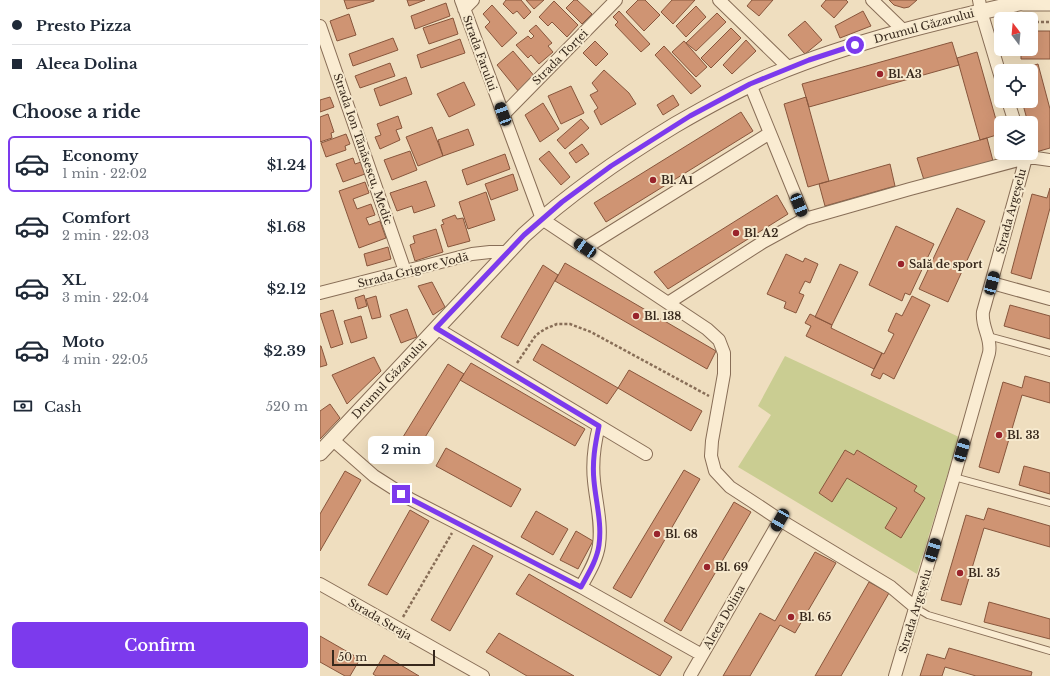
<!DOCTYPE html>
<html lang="en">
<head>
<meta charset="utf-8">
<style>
  :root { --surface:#fff; --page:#f2f2f3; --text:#1f2937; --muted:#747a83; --line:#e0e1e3; --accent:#7c3aed }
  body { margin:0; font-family:"Libre Baskerville",serif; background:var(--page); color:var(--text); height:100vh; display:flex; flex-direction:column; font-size:15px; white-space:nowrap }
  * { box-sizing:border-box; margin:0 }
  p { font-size:13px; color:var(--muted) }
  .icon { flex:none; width:22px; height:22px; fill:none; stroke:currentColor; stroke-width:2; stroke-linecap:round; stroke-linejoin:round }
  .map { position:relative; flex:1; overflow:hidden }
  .details { display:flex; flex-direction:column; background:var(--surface); width:320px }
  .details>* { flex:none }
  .top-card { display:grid; align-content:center; height:88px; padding:0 12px; background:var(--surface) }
  .needle { width:26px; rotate:344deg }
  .buttons { position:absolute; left:674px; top:12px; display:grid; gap:8px }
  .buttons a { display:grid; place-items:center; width:44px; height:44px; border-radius:6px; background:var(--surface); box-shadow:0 4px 16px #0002; font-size:20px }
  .scale { position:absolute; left:12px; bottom:10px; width:103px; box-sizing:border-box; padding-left:4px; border:2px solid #37281c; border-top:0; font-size:11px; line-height:14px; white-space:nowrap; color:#37281c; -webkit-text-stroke:3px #f6e9ce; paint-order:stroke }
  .end { position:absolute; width:18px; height:18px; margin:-9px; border:5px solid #7c3aed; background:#fff; box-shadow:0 0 0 2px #fff }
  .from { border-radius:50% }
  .bubble { position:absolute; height:28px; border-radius:6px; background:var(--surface); box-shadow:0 4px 16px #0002; font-size:13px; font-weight:600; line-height:28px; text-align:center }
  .car { position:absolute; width:12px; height:24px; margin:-12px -6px; border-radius:5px; box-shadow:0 0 3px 1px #0007; background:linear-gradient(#222 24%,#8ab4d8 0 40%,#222 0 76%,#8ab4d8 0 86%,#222 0) }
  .top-card b { display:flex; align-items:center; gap:14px; height:38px; font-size:15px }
  .top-card b+b { border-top:1px solid var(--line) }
  .top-card i { width:10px; height:10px; background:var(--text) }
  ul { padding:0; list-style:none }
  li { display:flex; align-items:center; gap:12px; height:56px; margin:0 8px 6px; padding:0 4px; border:2px solid transparent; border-radius:6px }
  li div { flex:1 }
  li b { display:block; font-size:15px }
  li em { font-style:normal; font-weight:600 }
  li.current { border-color:var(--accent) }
  li>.icon { width:36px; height:36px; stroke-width:1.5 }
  h2 { padding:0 12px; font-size:18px; line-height:48px }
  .pay { display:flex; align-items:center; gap:10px; height:44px; padding:0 12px; font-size:15px }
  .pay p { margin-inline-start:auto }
  .action { display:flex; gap:8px; margin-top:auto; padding:8px 12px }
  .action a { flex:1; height:46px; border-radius:6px; background:var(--accent); color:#fff; font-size:16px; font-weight:600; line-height:46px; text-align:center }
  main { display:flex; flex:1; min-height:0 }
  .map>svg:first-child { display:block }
  .green { fill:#cacd92 }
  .building { fill:#cf9473; stroke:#88563c }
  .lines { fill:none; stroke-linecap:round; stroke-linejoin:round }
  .service-casing { stroke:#886e57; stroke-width:8 }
  .minor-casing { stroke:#886e57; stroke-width:14 }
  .tertiary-casing { stroke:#886e57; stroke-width:17 }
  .path { stroke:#886e57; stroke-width:2.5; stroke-dasharray:3 2; stroke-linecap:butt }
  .service { stroke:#faecd2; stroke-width:6 }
  .minor { stroke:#faecd2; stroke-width:12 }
  .tertiary { stroke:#faecd2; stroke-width:15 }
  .route { stroke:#7c3aed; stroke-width:5 }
  .poi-dot { fill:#99242c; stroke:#f6e9ce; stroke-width:1.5 }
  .labels { text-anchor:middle; stroke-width:4; stroke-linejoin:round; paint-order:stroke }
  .street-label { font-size:11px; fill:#37281c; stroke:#f6e9ce }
  .poi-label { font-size:11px; font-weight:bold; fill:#37281c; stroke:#f6e9ce; text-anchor:start }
</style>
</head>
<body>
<main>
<section class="details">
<div class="top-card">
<b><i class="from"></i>Presto Pizza</b>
<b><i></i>Aleea Dolina</b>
</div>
<h2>Choose a ride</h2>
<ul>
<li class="current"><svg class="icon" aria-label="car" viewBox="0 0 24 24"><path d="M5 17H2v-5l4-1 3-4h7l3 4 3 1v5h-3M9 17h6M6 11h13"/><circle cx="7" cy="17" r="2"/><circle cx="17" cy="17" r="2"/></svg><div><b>Economy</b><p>1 min · 22:02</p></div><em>$1.24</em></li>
<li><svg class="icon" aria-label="car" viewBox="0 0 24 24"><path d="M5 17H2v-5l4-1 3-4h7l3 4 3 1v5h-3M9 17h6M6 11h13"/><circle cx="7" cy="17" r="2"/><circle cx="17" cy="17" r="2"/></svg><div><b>Comfort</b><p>2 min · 22:03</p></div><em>$1.68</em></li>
<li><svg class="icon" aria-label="car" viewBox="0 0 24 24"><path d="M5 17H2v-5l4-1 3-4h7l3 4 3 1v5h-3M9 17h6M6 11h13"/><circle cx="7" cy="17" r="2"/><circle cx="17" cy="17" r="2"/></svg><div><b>XL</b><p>3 min · 22:04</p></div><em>$2.12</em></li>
<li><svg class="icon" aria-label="car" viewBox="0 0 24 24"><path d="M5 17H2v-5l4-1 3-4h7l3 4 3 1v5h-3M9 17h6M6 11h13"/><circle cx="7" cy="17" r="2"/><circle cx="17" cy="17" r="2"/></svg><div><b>Moto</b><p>4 min · 22:05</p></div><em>$2.39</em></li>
</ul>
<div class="pay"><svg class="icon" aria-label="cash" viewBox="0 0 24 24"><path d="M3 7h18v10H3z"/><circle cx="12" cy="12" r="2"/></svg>Cash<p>520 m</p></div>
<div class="action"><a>Confirm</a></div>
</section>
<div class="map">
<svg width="730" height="676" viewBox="0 0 730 676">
  <rect width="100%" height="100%" fill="#efdebf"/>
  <path class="green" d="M465 356 639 437 597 574 418 467 451 415 438 406Z"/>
  <path class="building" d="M24 0H54V1L27 9Z
    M87 0H105L89 6Z
    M186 0H201L211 12 204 19 197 11 193 14 183 4Z
    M206 0H224L214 9Z
    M254 0H257L272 14 262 24 246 8Z
    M318 0H325L340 15 324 31 306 12Z
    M352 0H375L353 24 341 12Z
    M432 0H453L439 16 427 6Z
    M506 0H526L528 2 514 18 501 6Z
    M569 0H597L589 7 584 8 574 5Z
    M234 1 258 25 247 37 232 22 228 26 219 17Z
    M126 3 130 16 95 29 91 16Z
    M172 5 197 33 182 47 165 27 170 22 163 14Z
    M376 6 386 17 366 37 356 26Z
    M299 11 330 44 321 52 295 25 298 22 293 17Z
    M543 11 551 26 520 38 515 26Z
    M397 13 406 22 376 51 366 43Z
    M29 14 36 35 17 41 10 21Z
    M133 18 138 34 109 44 103 28Z
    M485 21 502 40 485 54 468 35Z
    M216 25 232 43 228 46 233 52 219 64 211 55 208 58 196 45 208 36 211 39 214 36 209 31Z
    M411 28 421 38 391 68 381 58Z
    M711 31H730V59H701V49H711Z
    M73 38 78 50 33 66 29 54Z
    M140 39 145 53 101 68 97 55Z
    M426 40 436 51 412 74 403 65Z
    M275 41 288 54 276 66 263 53Z
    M364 41 387 67 376 77 352 52Z
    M632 42 639 65 489 107 482 84Z
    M344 46 381 86 371 94 335 55Z
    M193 51 216 78 199 92 177 65Z
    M657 52 680 134 660 140 637 58Z
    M70 63 75 76 40 88 35 76Z
    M718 64 730 109V148L716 152 711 133V123H708L702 101H711V71H694Z
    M284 70 309 93 316 104 281 125 274 111 278 108 270 95 278 91 272 83Z
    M86 77 92 94 60 106 54 89Z
    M144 82 155 105 129 117 117 94Z
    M251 86 264 113 241 124 228 96Z
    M353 95 359 105 343 115 337 105Z
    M10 97 14 107 0 112V100Z
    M486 97 509 181 488 187 464 104Z
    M223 103 239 129 220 142 205 115Z
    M421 112 433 131 286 222 274 203Z
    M8 114 14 132 11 133 12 138 0 142V117Z
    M78 116 82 128 76 130 80 140 60 149 55 137 61 135 57 124Z
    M261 119 269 128 245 149 237 140Z
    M112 127 123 156 98 166 86 137Z
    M148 129 154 145 123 156 118 140Z
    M26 134 30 144 25 146 26 150 6 157 1 143Z
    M667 138 673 161 604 180 597 158Z
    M262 144 269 154 256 163 249 153Z
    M90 151 97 170 72 180 64 160Z
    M229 151 250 177 241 185 219 159Z
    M185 154 190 169 147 185 142 170Z
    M33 158 35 164 41 162 45 174 23 182 16 164Z
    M570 164 575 186 505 206 499 184Z
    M193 174 198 190 171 200 165 184Z
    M106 181 115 206 94 213 92 206 77 211 70 193Z
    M45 182 49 193 33 199 37 209 51 204 55 215 46 218 49 225 60 221 66 238 39 248 19 191Z
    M730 188V208L711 279 691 273 712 194 727 198Z
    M166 192 175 220 148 229 139 202Z
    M457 195 468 214 348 289 334 272Z
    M637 208 665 221 628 302 599 289Z
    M135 215 137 219 143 218 150 241 128 247 121 225 124 224 122 220Z
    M576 226 614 244 590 295 585 293 582 301 549 285Z
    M116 229 123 252 95 261 90 245 95 243 93 236Z
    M68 247 71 259 47 266 44 254Z
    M466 254 483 262 485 258 498 264 490 283 485 281 479 293 484 295 476 313 464 308 466 302 447 294Z
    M245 263 396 351 387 369 235 281Z
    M520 264 538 272 512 325 495 317Z
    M223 265 238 275 198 346 181 337Z
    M112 282 125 307 113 315 98 286Z
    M44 295 47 306 38 309 35 298Z
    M56 296 61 317 52 319 46 299Z
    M592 296 610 305 574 379 563 373 560 379 551 375 562 353 564 354 574 334 568 331 576 313 582 316Z
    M690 305 730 316V339L684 326Z
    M87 309 97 337 81 343 70 315Z
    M13 310 23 344 11 348 0 314Z
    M490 314 512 325 511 328 562 353 554 369 486 336 491 326 485 323Z
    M41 316 47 338 31 343 24 321Z
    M222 344 298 388 287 404 213 360Z
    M0 346H1L7 365 0 367Z
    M54 357 61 371 27 404 12 375Z
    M151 363 265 429 255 446 140 380Z
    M128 364 144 374 99 447 83 437Z
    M309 370 382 411 371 431 298 388Z
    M705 376 730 383V403L702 395 679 473 659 467 683 382 702 388Z
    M10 404 20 418 0 439V411Z
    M126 448 201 489 191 507 116 466Z
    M525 450 534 455 537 450 597 486 594 491 605 498 581 538 565 528 577 508 527 478 512 502 499 493Z
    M704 466 730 473V494L699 485Z
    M364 470 380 479 311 598 293 588Z
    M25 471 41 480 0 551V514Z
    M414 502 431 512 361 631 344 621Z
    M668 508 730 526V547L664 528 641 605 621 600 646 515 664 520Z
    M90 510 109 521 67 595 48 585Z
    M216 511 248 529 233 555 201 537Z
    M256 531 273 541 258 569 240 560Z
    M153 545 173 556 130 631 111 620Z
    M495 552 516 563 475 633 460 625 430 676H403L440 613 455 621Z
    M209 574 352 657 340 676 196 594Z
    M549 582 569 593 521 676H495Z
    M669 602 730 619V639L664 622Z
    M179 633 254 676H207L166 652Z
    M0 636 40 659 30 676H25L0 662Z
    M629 648 712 672 711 676H656L625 667 622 676H600L607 654 625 659Z
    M64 655 99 676H56L53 674Z"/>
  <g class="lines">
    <defs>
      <path id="service" d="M668 336 730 353
        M634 477 730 503
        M596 608 608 615 730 651"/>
      <path id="minor" d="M141 0 222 219 387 329 399 340 404 353V374L392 441 391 456 395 471 410 487 433 502 460 520 571 587 596 608
        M399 0 469 68
        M552 0 583 30
        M659 0 661 11 681 78
        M144 9 153 0
        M0 26 85 271
        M430 84 485 219
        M688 101 695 123
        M183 115 296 0
        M265 248 450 133
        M672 283 730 299
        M0 293 152 254 170 252H187
        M348 303 443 242 485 219 590 189 706 158H716L730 160
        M116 328 326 454
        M13 440 54 476 90 499 261 587 382 655
        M0 584 163 676
        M261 587C268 574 277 560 279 545 282 523 276 502 274 481 272 462 274 445 279 426
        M370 676 460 520
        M575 676 634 477 669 353C672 338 661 327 663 312L706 158 704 153"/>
      <path id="tertiary" d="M703 3H730
        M0 453 204 235C250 193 302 157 355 125 386 107 418 89 452 75 536 40 624 20 712 0"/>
    </defs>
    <use href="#service" class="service-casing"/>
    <use href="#minor" class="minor-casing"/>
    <use href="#tertiary" class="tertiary-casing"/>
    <path class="path" d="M711 22H730
      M197 363 216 335 225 329 237 324H250L271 332 389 396
      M83 617 132 533"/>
    <use href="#service" class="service"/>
    <use href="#minor" class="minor"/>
    <use href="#tertiary" class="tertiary"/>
  </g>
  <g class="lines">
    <path class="route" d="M81 494 261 587C268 574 277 560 279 545 282 523 276 503 274 481 272 462 275 445 279 426L116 328 204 235 242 202 291 166 370 116 430 84 489 60 535 45"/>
  </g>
  <g class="poi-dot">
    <circle cx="560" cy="74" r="4"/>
    <circle cx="333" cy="180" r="4"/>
    <circle cx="416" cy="233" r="4"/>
    <circle cx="581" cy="264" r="4"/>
    <circle cx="316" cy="316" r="4"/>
    <circle cx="679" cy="435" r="4"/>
    <circle cx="337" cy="534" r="4"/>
    <circle cx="387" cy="567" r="4"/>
    <circle cx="640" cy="573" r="4"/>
    <circle cx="471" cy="617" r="4"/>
  </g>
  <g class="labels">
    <g class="street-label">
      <text transform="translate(604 26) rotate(-15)" y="4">Drumul Găzarului</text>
      <text transform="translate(160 53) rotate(70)" y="4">Strada Farului</text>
      <text transform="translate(240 57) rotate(-45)" y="4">Strada Torței</text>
      <text transform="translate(43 149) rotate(71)" y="4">Strada Ion Tănăsescu, Medic</text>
      <text transform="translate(691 211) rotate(-75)" y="4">Strada Argeșelu</text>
      <text transform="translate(93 270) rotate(-14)" y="4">Strada Grigore Vodă</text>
      <text transform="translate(69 379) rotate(-47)" y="4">Drumul Găzarului</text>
      <text transform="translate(595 611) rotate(-73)" y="4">Strada Argeșelu</text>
      <text transform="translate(404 617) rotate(-60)" y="4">Aleea Dolina</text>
      <text transform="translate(60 619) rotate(30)" y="4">Strada Straja</text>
    </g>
    <g class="poi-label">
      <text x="568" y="78">Bl. A3</text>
      <text x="341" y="184">Bl. A1</text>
      <text x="424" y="237">Bl. A2</text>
      <text x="589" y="268">Sală de sport</text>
      <text x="324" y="320">Bl. 138</text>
      <text x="687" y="439">Bl. 33</text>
      <text x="345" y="538">Bl. 68</text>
      <text x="395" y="571">Bl. 69</text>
      <text x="648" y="577">Bl. 35</text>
      <text x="479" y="621">Bl. 65</text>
    </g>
  </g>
</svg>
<div class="buttons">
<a><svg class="needle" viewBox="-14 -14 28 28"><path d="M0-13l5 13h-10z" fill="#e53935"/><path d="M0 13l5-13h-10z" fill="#747a83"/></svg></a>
<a><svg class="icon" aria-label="locate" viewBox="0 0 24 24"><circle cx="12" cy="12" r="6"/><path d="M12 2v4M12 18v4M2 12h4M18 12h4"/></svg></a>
<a><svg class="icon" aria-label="layers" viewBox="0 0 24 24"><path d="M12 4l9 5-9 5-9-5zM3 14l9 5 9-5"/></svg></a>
</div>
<div class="scale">50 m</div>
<i class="end from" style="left:535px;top:45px"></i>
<i class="end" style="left:81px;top:494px"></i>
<div class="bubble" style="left:48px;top:436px;width:66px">2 min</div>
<i class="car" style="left:183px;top:114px;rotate:340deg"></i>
<i class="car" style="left:479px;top:205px;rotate:158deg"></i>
<i class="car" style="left:265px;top:248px;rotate:304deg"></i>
<i class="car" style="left:672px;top:283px;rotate:15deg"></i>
<i class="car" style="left:642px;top:450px;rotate:16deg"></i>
<i class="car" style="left:460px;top:520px;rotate:210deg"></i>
<i class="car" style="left:613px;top:550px;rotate:17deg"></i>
</div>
</main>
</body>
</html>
